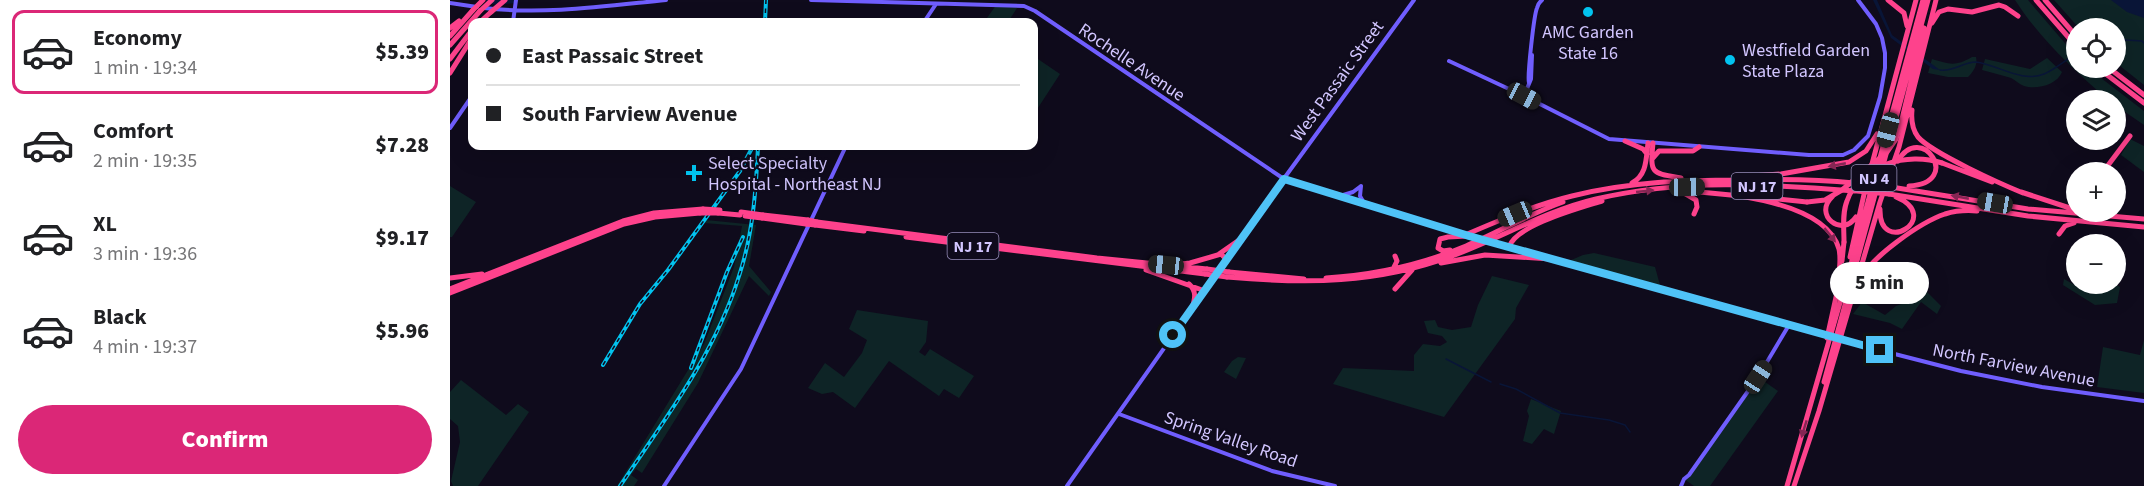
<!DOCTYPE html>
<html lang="en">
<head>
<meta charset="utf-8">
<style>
  :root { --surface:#fff; --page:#f2f2f2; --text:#202124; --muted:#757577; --line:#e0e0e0; --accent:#db2777 }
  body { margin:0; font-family:"Source Sans 3",sans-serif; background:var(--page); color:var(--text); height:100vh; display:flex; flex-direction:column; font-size:22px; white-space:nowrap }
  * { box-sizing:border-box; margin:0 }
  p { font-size:20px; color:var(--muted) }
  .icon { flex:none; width:33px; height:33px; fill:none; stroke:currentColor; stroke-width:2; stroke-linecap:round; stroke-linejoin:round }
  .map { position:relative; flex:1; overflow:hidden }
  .drawer { display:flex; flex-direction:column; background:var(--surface); width:450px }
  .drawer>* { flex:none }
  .top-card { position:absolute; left:18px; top:18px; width:570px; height:132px; border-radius:12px; box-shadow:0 6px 24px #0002; display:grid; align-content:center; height:132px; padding:0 18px; background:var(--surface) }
  .tools { position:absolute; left:1616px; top:18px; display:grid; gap:12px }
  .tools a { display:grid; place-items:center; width:60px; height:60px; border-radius:50%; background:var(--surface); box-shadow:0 6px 24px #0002; font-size:30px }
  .end { position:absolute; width:27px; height:27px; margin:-14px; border:8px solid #4fc3f7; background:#111; box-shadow:0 0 0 3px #111 }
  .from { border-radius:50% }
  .bubble { position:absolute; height:42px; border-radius:21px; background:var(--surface); box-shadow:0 6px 24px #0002; font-size:20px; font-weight:800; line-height:42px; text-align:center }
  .car { position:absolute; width:18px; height:36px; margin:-18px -9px; border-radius:8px; box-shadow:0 0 4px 2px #0007; background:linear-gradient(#222 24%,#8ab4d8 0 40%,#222 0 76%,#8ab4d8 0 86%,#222 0) }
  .top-card b { display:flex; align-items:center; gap:21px; height:57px; font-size:22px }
  .top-card b+b { border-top:2px solid var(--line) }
  .top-card i { width:15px; height:15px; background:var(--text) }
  ul { padding:10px 0 0; list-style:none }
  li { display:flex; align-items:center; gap:18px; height:84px; margin:0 12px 9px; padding:0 6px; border:3px solid transparent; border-radius:12px }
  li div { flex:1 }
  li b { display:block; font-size:22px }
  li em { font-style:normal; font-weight:800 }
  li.selected { border-color:var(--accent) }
  li>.icon { width:54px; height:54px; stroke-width:1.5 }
  .primary-button { display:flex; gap:12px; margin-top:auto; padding:12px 18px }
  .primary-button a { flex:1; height:69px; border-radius:36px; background:var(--accent); color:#fff; font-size:24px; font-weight:800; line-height:69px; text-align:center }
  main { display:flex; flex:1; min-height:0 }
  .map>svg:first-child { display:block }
  .green { fill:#0e2426 }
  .water { fill:#091537 }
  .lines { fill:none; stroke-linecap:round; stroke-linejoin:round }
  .stream { stroke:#091537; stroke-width:1.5 }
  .river { stroke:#091537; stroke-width:6 }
  .secondary { stroke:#705efe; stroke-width:4 }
  .highway { stroke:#fe428c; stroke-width:5 }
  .rail-casing { stroke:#02c3ef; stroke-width:4 }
  .rail { stroke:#0f0b1c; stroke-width:1.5; stroke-dasharray:4.5; stroke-linecap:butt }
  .secondary-bridge { stroke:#705efe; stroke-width:4 }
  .highway-bridge { stroke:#fe428c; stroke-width:5 }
  .oneway { fill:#862654 }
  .route { stroke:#4fc3f7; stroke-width:8 }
  .poi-dot { fill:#02c3ef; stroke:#0f0b1c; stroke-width:2 }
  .labels { text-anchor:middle; stroke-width:4.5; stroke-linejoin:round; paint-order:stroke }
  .shield { fill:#0f0b1c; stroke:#988ebb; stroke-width:1.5 }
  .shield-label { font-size:16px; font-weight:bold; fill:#d2c6ff }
  .poi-label { font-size:18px; fill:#d2c6ff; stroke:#0f0b1c; text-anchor:start }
  .street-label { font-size:18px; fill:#d2c6ff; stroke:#0f0b1c }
</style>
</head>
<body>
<main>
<section class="drawer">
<ul>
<li class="selected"><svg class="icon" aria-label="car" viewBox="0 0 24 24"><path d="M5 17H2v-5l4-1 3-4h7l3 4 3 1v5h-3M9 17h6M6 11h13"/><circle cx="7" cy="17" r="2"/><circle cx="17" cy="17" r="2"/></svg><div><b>Economy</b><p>1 min · 19:34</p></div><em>$5.39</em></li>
<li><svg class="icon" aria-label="car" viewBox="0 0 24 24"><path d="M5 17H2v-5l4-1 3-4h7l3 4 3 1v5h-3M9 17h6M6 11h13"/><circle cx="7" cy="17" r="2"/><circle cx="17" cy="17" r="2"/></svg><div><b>Comfort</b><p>2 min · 19:35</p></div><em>$7.28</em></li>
<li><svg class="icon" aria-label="car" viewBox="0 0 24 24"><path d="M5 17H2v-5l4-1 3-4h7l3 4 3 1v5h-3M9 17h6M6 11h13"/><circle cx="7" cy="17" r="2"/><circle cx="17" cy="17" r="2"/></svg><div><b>XL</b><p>3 min · 19:36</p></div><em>$9.17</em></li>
<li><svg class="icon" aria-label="car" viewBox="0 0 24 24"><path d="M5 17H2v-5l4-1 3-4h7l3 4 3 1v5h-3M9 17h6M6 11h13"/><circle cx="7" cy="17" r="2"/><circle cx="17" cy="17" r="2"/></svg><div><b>Black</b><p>4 min · 19:37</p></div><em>$5.96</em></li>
</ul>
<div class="primary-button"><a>Confirm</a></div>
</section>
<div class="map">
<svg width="1694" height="486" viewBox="0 0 1694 486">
  <rect width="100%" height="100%" fill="#0f0b1c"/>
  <path class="green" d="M1565 0H1578L1626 56V68H1638L1694 111V125L1665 105V100H1658C1623 69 1590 39 1565 0Z
    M1604 0H1694V85L1665 62V28H1629Z
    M547 4 569 5 558 22H534Z
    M585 57 610 74 584 114V61Z
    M1522 57H1526C1528 65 1523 72 1518 77H1498L1478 73 1482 59C1499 64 1505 67 1522 57Z
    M1597 58 1612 72C1607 85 1586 90 1574 86 1569 84 1565 80 1561 78 1552 75 1542 73 1532 70L1535 59 1580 69Z
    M1680 139 1694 146V172L1671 155Z
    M0 186 26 202 2 237H0Z
    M256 220 306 225 299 266 321 292 319 296 299 276 248 383 192 473 186 469 181 475 188 480 184 486H167L254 344 284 267 292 226 254 223Z
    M1144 253 1205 267 1210 285 1119 261 1133 255Z
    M1042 276 1079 285 1066 308 1065 319 994 417 883 384 893 368 964 371V355L973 344 990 346 997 342 992 336 978 333 974 321 985 320 988 327 1002 330 1021 327 1028 305Z
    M1614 279 1641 294 1645 284H1665L1670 287 1667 303 1645 305 1613 285Z
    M1471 286 1491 306 1487 314 1471 302 1452 329 1440 323 1403 314 1412 302 1435 315 1446 306 1462 300Z
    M407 310 478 321 476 342 469 352 475 356 480 349 524 376 509 398 494 389 489 396 439 361 405 408 383 392 372 394 358 388 375 363 394 377 412 353 417 340 399 329Z
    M1694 340V393L1647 387 1653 347 1690 355Z
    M788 357 796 358 786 379 774 372 782 361Z
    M1308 377 1328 391 1260 486H1244L1234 479Z
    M11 380 56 415 68 404 79 412 28 486H3L1 481 10 442 8 426 0 419V392Z
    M1081 399 1111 411 1104 434 1094 429 1082 444 1073 441 1079 416 1077 411Z"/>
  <path class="water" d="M1423 0H1427L1442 35 1490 70 1483 69 1441 38Z
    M1661 0H1694V18L1677 12Z"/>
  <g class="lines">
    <path class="stream" d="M1665 36 1676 40 1692 41 1694 43
      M1490 70C1503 72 1513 62 1526 62 1548 65 1572 83 1594 74 1606 69 1615 60 1626 54
      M996 359 1041 382
      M1050 384 1066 389 1110 413 1159 420 1175 425 1180 432"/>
    <path class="river" d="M39 0 49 2 64 0"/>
    <path class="secondary" d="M361 0 574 6 585 11 834 179 1015 235
      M0 3 27 7
      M34 8C94 15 156 6 216 0
      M63 22 66 0
      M474 22 486 4
      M999 61 1074 96 1081 79 1082 55
      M1079 83C1077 77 1084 15 1087 8 1088 3 1089 3 1092 0
      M1074 96 1159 139 1359 155H1393L1404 150 1418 136 1430 97 1435 68V53L1432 38 1426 24 1408 0
      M0 128 22 96
      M911 186 910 196 914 203
      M890 196 903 192 911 186
      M1058 247 1092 256
      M1099 258 1182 280 1367 333
      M1394 341 1511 371 1592 387 1694 401
      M669 414 822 471 885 486
      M214 486 291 369 396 146
      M617 486 827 188 964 0
      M1231 486 1234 479 1239 475 1308 377 1339 325"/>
    <path class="highway" d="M1438 0 1454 13 1457 26
      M1586 0 1626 46
      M1595 0 1626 36
      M30 22 41 12
      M1482 23 1489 12 1498 9 1522 12 1549 5 1555 7 1568 16
      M0 28 9 21
      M0 36 23 10
      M0 45 30 11
      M0 59 22 30
      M1648 68 1694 103
      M1659 68 1694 95
      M0 73 22 38
      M1462 110C1461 120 1462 129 1468 137 1482 153 1551 184 1573 193
      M1451 123 1474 28
      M1175 141 1193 149 1197 154
      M1203 143C1200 174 1201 173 1231 178
      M1202 159 1209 151H1243L1249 147
      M1448 161C1471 121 1514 183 1459 186
      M1492 163 1542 182
      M1653 172 1680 136
      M1301 176 1331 174 1399 162 1416 151 1427 134
      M1182 183C1197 175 1196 159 1198 143
      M1441 187 1578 209 1694 219
      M1229 190 1291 196
      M1571 192 1626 210
      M1234 193 1246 200 1247 207 1244 214
      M1439 194 1578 216 1694 227
      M1290 196C1321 201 1379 213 1389 249 1392 262 1388 277 1387 291
      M1382 197C1363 215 1392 238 1406 217
      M1318 198 1357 202
      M1430 209C1429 258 1494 217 1446 197
      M268 213 290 215
      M313 215 358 220
      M312 218 356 224
      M367 222 647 258 757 269
      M365 225 414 231
      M1609 234 1615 226 1624 223
      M1015 235C1050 220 1085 205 1122 196 1177 182 1233 180 1290 180 1328 179 1366 179 1404 183
      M456 237 755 274
      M1059 247C1066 225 1130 208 1152 201
      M1000 250 993 251 988 248 990 239 998 237 1017 236
      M769 254 792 238
      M1400 257 1415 190 1466 0
      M1392 261 1394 242
      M991 263 1035 255 1101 259
      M731 264 740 263 771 254 777 260
      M944 267 947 261 945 256
      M696 270 755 291
      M779 272 854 279
      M777 277C856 284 927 284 1002 256 1051 238 1095 211 1146 199 1230 179 1320 184 1405 191
      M0 278 32 274
      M876 278C924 275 971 265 1016 246 1049 232 1079 214 1113 202
      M1411 279C1421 257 1471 222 1495 214 1505 211 1516 210 1527 211
      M739 284C747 291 745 299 742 308
      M0 289 173 221 204 213 253 209
      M945 289 962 270
      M0 293 174 224 205 217 250 213
      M1377 338 1388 288
      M1374 382 1478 0
      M1337 486 1398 275 1473 0
      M1344 486 1369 411 1430 202 1449 147 1486 0"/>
    <defs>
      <path id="rail" d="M315 22 316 0
        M153 365 190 304 218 270 290 171 303 146
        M241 368 277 272 293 237
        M170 486C215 419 265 354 289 276 303 234 306 190 308 146"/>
    </defs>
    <use href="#rail" class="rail-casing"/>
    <use href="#rail" class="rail"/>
    <path class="secondary-bridge" d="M1019 236 1054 246
      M1367 333 1394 341"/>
    <path class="highway-bridge" d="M23 10 33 0
      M30 11 42 0
      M41 12 55 0
      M1409 184 1441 187
      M1407 191 1439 194
      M1357 202 1375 200 1392 190 1437 152 1446 139 1451 123
      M253 209 270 210
      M291 212 313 215
      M250 213H268
      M295 216 312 218
      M358 220 367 222
      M356 224 365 225
      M1394 242C1394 228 1392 213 1397 201 1410 164 1458 152 1492 163
      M757 269 779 272
      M755 274 777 277"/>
  </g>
  <defs><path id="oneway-solid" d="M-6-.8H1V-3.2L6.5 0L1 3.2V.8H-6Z" transform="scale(1.5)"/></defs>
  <g class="oneway">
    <use href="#oneway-solid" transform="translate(1387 165) rotate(169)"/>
    <use href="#oneway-solid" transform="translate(1195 191) rotate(-6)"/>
    <use href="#oneway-solid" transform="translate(1510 197) rotate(-169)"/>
    <use href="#oneway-solid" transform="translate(1380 235) rotate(52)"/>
    <use href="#oneway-solid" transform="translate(1354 429) rotate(107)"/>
  </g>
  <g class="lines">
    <path class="route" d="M723 335 834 179 1019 236 1430 350"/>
  </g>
  <g class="poi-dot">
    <circle cx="1138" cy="12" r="6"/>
    <circle cx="1280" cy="60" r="6"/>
    <path d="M241 164h6v6h6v6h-6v6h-6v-6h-6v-6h6z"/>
  </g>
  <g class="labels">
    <g class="shield">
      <rect x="1401.5" y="165" width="45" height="26" rx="4.5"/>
      <rect x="1281.5" y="173" width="51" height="26" rx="4.5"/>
      <rect x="497.5" y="233" width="51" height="26" rx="4.5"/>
    </g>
    <g class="shield-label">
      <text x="1424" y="184">NJ 4</text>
      <text x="1307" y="192">NJ 17</text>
      <text x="523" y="252">NJ 17</text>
    </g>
    <g class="poi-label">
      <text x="1138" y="38" text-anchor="middle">AMC Garden<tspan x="1138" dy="21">State 16</tspan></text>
      <text x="1292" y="56">Westfield Garden<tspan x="1292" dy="21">State Plaza</tspan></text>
      <text x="258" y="169">Select Specialty<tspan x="258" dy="21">Hospital - Northeast NJ</tspan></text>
    </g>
    <g class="street-label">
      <text transform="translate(682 62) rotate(34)" y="6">Rochelle Avenue</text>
      <text transform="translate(887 81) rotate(-54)" y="6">West Passaic Street</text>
      <text transform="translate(1564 365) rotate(11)" y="6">North Farview Avenue</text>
      <text transform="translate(781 439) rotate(19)" y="6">Spring Valley Road</text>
    </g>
  </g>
</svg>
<div class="tools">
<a><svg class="icon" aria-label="locate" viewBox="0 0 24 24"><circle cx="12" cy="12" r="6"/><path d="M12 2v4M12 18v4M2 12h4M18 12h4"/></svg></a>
<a><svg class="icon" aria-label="layers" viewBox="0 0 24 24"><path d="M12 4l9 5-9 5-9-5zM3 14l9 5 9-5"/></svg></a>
<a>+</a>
<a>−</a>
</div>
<i class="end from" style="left:723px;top:335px"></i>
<i class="end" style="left:1430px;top:350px"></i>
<div class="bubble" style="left:1380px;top:262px;width:99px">5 min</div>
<i class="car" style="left:1074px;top:96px;rotate:118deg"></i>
<i class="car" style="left:1438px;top:130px;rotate:195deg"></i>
<i class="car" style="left:1237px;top:187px;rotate:89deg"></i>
<i class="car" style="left:1545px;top:203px;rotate:280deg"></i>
<i class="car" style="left:1065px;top:214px;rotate:247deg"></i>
<i class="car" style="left:716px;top:265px;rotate:276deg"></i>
<i class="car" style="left:1308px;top:377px;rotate:33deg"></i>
<div class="top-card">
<b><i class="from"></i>East Passaic Street</b>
<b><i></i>South Farview Avenue</b>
</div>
</div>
</main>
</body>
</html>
